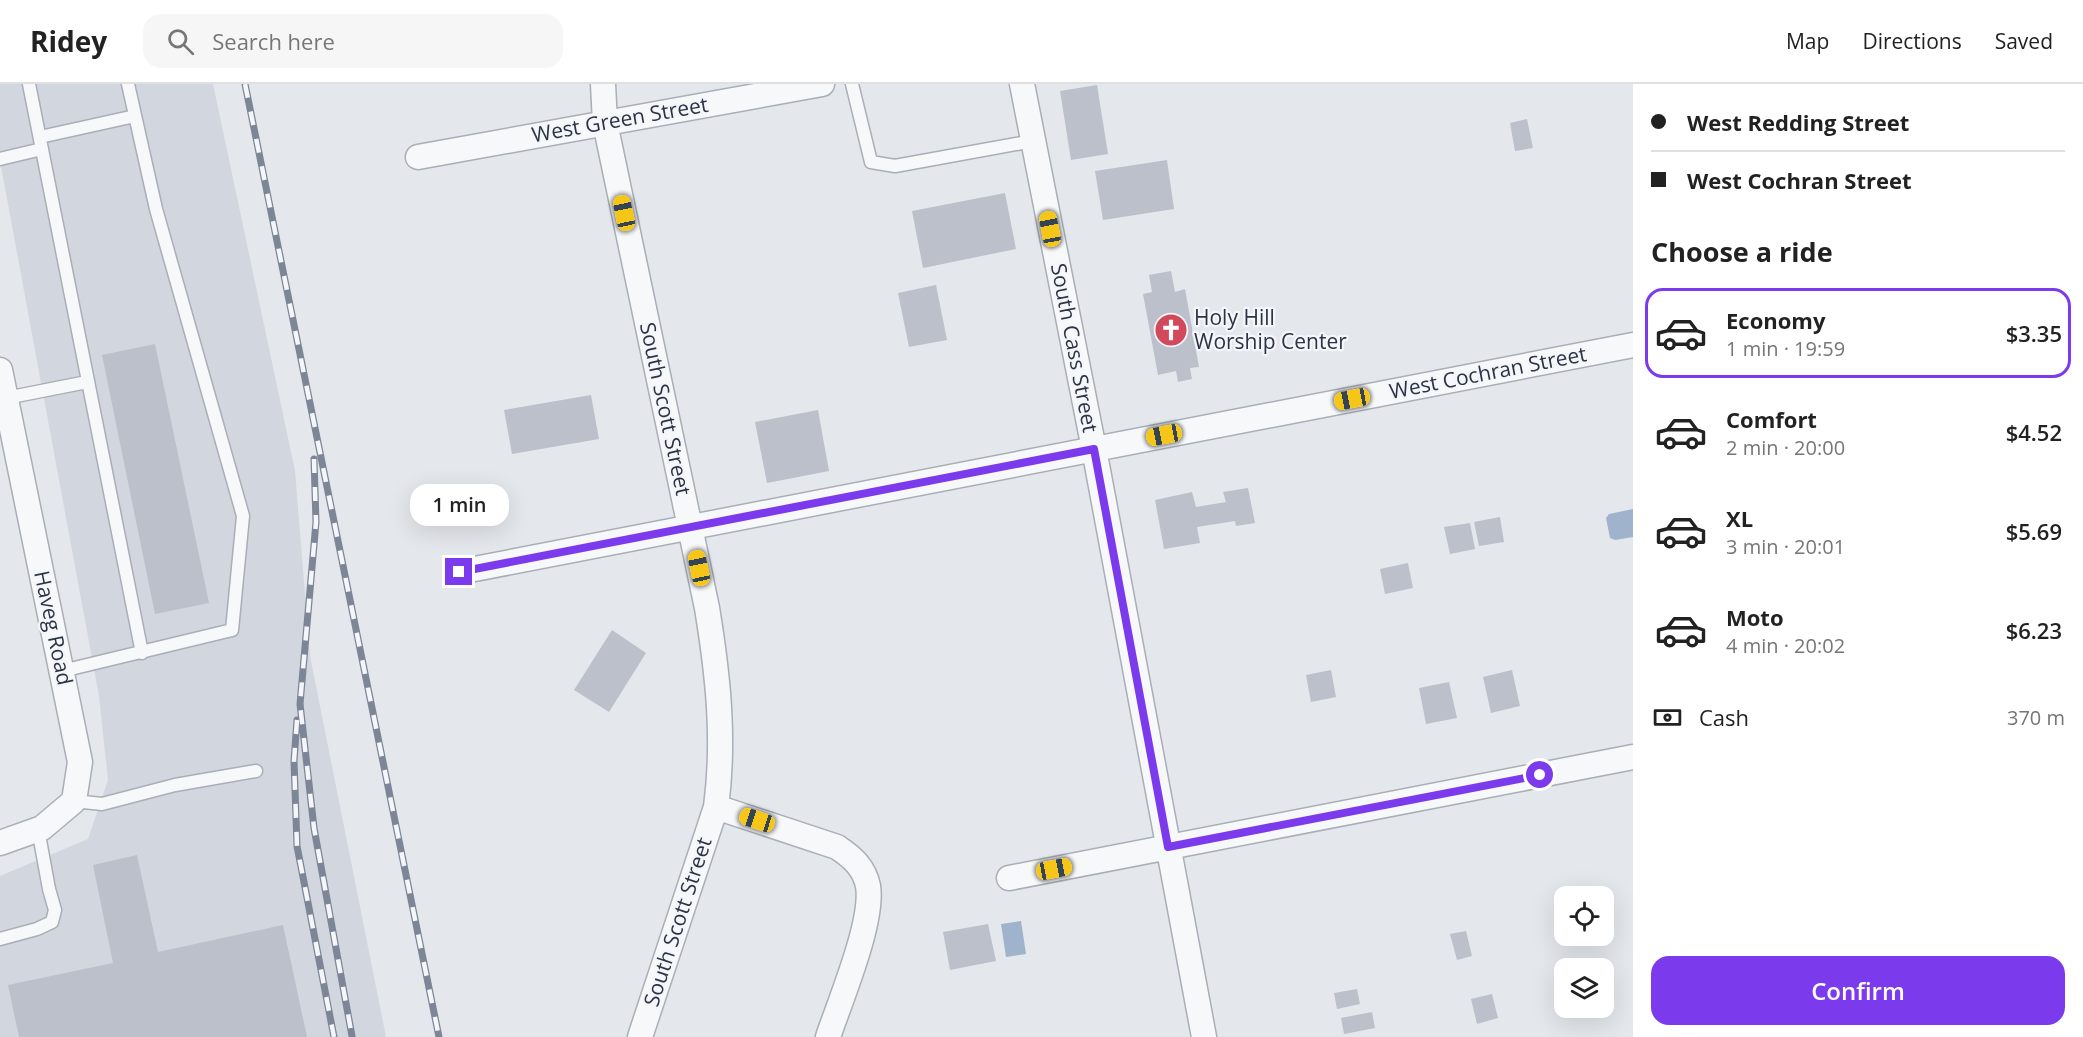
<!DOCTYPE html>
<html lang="en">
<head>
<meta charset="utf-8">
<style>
  :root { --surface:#fff; --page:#f6f6f6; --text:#222; --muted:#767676; --line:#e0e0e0; --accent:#7c3aed }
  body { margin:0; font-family:"Open Sans",sans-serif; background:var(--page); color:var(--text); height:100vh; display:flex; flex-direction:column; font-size:22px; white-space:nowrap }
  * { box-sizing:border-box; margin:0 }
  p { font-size:20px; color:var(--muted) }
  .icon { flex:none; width:33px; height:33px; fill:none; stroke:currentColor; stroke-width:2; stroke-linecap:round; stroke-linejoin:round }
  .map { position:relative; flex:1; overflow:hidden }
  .details { display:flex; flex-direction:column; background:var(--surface); width:450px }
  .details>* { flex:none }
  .guide { display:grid; align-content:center; height:132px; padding:0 18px; background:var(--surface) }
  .controls { position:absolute; left:1554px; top:802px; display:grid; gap:12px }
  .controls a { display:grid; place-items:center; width:60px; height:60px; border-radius:12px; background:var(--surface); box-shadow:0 6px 24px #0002; font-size:30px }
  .end { position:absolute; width:27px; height:27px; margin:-14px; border:8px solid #7c3aed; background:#fff; box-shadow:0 0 0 3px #fff }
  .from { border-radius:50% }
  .bubble { position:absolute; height:42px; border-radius:18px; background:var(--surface); box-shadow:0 6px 24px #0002; font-size:20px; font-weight:600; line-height:42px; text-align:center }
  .car { position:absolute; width:18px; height:36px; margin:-18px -9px; border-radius:8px; box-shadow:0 0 4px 2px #0007; background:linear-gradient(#f5c518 24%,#345 0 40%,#f5c518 0 76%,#345 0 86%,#f5c518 0) }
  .guide b { display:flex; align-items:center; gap:21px; height:57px; font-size:22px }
  .guide b+b { border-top:2px solid var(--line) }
  .guide i { width:15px; height:15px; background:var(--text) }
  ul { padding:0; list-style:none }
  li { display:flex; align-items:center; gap:18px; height:90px; margin:0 12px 9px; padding:0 6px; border:3px solid transparent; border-radius:18px }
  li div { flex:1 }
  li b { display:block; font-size:22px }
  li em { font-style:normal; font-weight:600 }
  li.active { border-color:var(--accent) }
  li>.icon { width:54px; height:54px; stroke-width:1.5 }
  h2 { padding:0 18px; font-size:27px; line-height:72px }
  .pay { display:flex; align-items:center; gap:15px; height:66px; padding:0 18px; font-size:22px }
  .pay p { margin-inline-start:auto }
  .primary-button { display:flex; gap:12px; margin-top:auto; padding:12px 18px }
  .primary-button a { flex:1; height:69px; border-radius:18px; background:var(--accent); color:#fff; font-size:24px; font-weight:600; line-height:69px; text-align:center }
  header { display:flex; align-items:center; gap:36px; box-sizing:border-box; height:84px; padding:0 30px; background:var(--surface); border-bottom:2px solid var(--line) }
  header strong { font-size:28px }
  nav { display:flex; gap:33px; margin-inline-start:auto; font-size:21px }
  .search { width:420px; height:54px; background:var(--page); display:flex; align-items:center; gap:15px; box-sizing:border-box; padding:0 21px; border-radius:18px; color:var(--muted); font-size:22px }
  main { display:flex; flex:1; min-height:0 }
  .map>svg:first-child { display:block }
  .built { fill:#d2d6de }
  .water { fill:#9fb4cc }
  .building { fill:#bbc0ca }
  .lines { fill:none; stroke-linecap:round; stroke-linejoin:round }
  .service-casing { stroke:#a9aeb7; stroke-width:15 }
  .minor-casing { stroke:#a9aeb7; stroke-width:27 }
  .service { stroke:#f7f8fa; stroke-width:12 }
  .minor { stroke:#f7f8fa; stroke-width:24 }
  .rail-casing { stroke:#7d8696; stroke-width:7 }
  .rail { stroke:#f4f6f9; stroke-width:4.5; stroke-dasharray:14; stroke-linecap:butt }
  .route { stroke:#7c3aed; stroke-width:8 }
  .labels { text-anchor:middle; stroke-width:4.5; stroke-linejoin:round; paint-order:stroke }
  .street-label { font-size:21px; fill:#2b3445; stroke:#f4f6f9 }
  .poi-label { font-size:21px; fill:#2b3445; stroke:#f4f6f9; text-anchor:start }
</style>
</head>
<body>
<header>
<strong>Ridey</strong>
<div class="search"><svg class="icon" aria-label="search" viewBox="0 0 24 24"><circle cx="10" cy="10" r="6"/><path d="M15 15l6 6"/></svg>Search here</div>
<nav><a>Map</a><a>Directions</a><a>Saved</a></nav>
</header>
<main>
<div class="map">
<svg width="1633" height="953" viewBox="0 0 1633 953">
  <rect width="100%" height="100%" fill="#e4e7ec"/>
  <path class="built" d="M0 0H213L295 387 310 572 386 953H0V792L88 755 108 696 99 612 0 77Z"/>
  <path class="water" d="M1633 425V453L1615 456 1610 454 1606 434 1609 430Z
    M1021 837 1026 870 1006 873 1001 840Z"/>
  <path class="building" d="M1097 1 1108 70 1071 76 1060 7Z
    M1527 35 1533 64 1515 67 1510 39Z
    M1167 76 1174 125 1103 136 1095 87Z
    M1005 109 1016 165 923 184 912 127Z
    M1171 187 1175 208 1185 205 1199 283 1190 284 1192 295 1178 298 1176 287 1158 291 1143 210 1152 208 1149 191Z
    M936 201 947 256 909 263 898 209Z
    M155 260 209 519 155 530 102 271Z
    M591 311 599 355 512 370 504 326Z
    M818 326 829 387 767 399 755 338Z
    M1248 404 1255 439 1236 442 1235 437 1197 443 1200 459 1164 465 1155 416 1192 408 1196 423 1226 418 1223 408Z
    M1500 433 1504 458 1479 462 1474 438Z
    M1470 439 1475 465 1450 470 1444 443Z
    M1408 479 1413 504 1385 510 1380 485Z
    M612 546 646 569 609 628 574 606Z
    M1331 586 1336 613 1311 618 1306 591Z
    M1512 586 1520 622 1491 629 1483 593Z
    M1449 598 1457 634 1426 640 1419 604Z
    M137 771 158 868 283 841 307 953H19L8 901 113 879 93 781Z
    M988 840 996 877 950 886 943 848Z
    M1466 847 1472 872 1457 876 1450 850Z
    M1357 905 1360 920 1337 925 1334 909Z
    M1492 910 1498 934 1477 940 1471 915Z
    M1372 928 1375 944 1344 950 1341 934Z"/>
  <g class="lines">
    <defs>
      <path id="service" d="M29 0 142 569
        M852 0 871 78 895 82 1033 57
        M40 53 135 32
        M0 75 42 65
        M6 314 87 298
        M62 587 232 546 243 432 156 125 128 0
        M74 717 102 720 175 701 256 687
        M0 855 37 845 52 838 55 826 49 805 38 745"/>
      <path id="minor" d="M603 0 605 39 707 524C718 591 725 655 716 723L640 953
        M1022 0 1094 365 1204 953
        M418 73 822 0
        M0 286 80 678 74 717 42 744 0 759
        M459 488 1633 261
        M716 723 837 763C852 773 864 783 868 802 874 837 840 917 828 953
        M1009 794 1633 673"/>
    </defs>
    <use href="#service" class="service-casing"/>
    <use href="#minor" class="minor-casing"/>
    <use href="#service" class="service"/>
    <use href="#minor" class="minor"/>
    <defs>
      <path id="rail" d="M245 0 439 953
        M314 375 316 438 300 620 314 744 352 952
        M297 636 294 677 297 762 334 953"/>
    </defs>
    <use href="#rail" class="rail-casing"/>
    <use href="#rail" class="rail"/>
  </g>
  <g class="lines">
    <path class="route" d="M459 488 1094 365 1168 763 1540 691"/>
  </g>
  <defs>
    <symbol id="church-disc" viewBox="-11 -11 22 22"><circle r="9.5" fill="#d1495b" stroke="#f4f6f9"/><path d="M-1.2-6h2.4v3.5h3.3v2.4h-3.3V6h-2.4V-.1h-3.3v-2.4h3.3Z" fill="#fff"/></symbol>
  </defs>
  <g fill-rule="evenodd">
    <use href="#church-disc" x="1152" y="227" width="38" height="38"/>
  </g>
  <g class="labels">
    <g class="street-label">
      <text transform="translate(620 36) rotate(-10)" y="7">West Green Street</text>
      <text transform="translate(1074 264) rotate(79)" y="7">South Cass Street</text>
      <text transform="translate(1488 289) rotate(-11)" y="7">West Cochran Street</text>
      <text transform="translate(665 325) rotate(78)" y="7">South Scott Street</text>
      <text transform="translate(53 544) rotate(78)" y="7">Haveg Road</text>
      <text transform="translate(678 838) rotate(-72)" y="7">South Scott Street</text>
    </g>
    <g class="poi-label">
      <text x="1194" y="241">Holy Hill<tspan x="1194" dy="24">Worship Center</tspan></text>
    </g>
  </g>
</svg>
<div class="controls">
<a><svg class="icon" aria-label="locate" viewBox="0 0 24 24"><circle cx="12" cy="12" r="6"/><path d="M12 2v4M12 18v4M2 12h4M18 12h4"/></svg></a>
<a><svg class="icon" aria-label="layers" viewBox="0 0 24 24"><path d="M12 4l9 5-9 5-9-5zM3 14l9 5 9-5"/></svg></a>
</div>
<i class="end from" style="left:1540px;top:691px"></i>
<i class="end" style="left:459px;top:488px"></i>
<div class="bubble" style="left:410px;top:400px;width:99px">1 min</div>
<i class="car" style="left:624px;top:129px;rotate:348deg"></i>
<i class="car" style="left:1050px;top:145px;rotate:349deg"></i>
<i class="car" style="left:1352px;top:315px;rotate:259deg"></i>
<i class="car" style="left:1164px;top:351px;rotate:259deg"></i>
<i class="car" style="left:699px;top:484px;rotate:348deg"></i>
<i class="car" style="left:757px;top:736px;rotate:288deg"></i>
<i class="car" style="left:1054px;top:785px;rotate:79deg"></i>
</div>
<section class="details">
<div class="guide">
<b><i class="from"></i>West Redding Street</b>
<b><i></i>West Cochran Street</b>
</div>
<h2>Choose a ride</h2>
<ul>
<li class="active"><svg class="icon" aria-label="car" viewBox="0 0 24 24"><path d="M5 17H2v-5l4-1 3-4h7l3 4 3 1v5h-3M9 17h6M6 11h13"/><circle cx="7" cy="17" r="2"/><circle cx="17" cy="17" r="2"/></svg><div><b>Economy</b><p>1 min · 19:59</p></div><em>$3.35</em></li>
<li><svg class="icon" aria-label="car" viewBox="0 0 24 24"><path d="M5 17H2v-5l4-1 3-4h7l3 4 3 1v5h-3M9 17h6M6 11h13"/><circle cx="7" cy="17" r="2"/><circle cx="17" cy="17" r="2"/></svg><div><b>Comfort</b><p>2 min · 20:00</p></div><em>$4.52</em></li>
<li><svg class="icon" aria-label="car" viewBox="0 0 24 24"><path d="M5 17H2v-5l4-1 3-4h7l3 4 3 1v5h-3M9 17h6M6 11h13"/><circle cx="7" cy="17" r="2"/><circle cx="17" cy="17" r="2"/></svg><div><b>XL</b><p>3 min · 20:01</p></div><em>$5.69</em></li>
<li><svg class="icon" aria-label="car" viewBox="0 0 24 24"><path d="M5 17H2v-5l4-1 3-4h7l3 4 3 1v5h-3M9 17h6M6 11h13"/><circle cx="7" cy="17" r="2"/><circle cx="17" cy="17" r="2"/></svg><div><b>Moto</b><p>4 min · 20:02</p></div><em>$6.23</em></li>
</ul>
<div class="pay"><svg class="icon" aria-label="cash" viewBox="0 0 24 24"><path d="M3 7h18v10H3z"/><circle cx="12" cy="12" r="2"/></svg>Cash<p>370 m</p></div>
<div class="primary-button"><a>Confirm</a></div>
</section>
</main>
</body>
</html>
